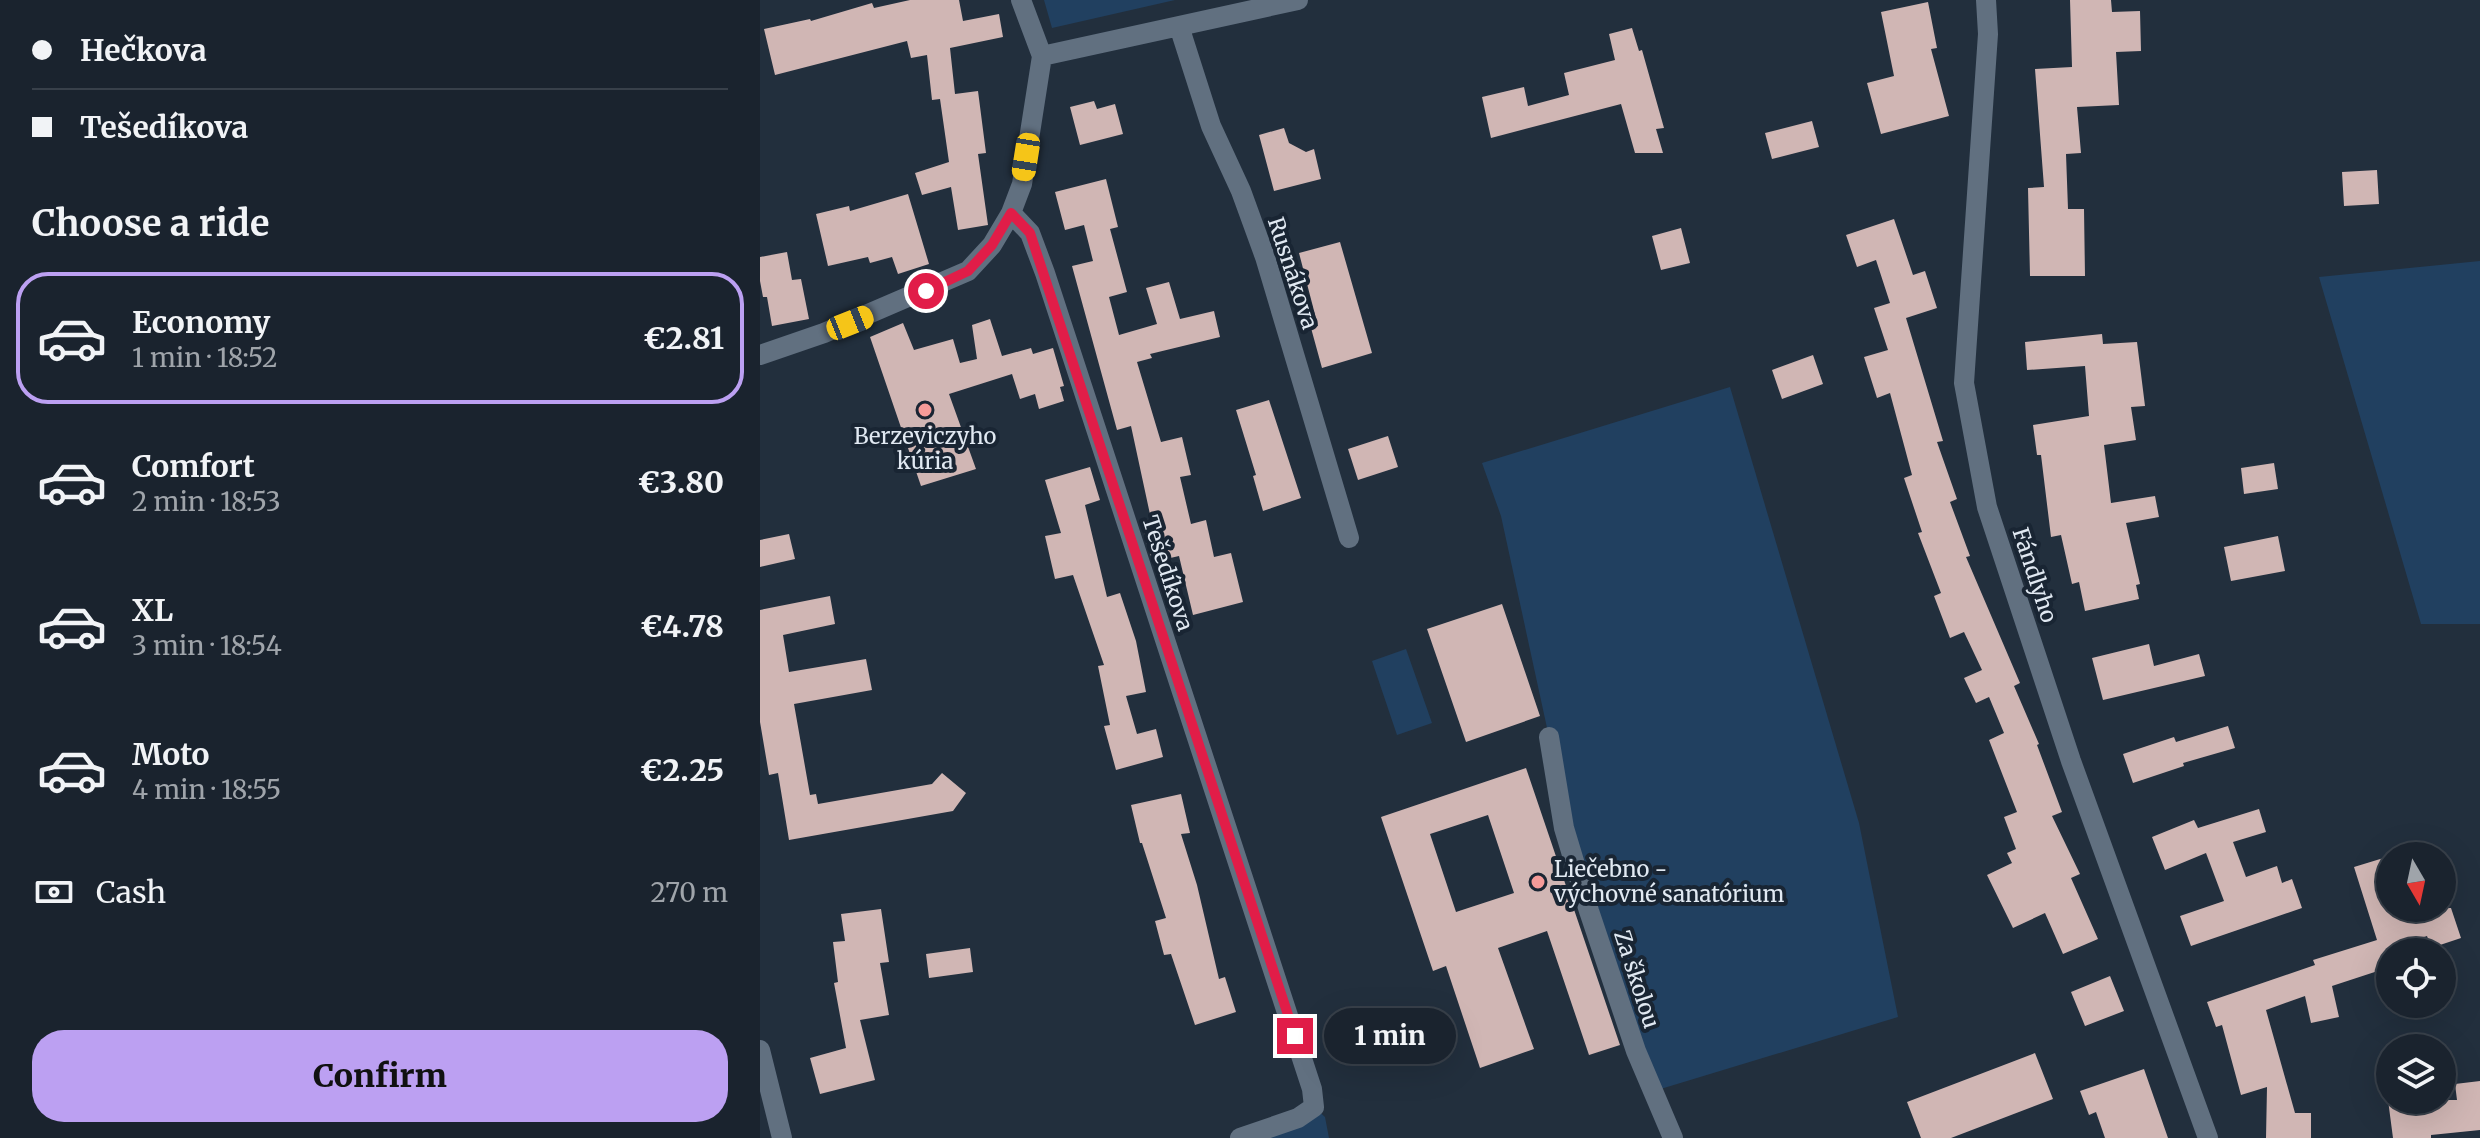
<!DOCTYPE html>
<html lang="en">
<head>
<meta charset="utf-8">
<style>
  :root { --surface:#1a232e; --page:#232b36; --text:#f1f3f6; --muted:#9fa4aa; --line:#38404a; --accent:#bca0f2 }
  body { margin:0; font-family:Merriweather,serif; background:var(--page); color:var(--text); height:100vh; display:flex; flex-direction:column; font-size:30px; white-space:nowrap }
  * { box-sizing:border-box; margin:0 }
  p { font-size:26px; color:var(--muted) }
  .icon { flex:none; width:44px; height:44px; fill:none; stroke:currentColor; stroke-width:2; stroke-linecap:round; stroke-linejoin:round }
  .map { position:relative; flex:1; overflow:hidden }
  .sheet { display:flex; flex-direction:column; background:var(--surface); width:760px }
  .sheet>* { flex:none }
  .guide { display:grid; align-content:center; height:176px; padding:0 32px; background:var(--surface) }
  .needle { width:52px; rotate:171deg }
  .tools { position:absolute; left:1616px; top:842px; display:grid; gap:16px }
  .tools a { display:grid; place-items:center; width:80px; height:80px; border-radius:50%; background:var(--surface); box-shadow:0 8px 32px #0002,0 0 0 2px var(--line); font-size:40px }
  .end { position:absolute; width:36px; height:36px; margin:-18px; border:10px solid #e11d48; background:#fff; box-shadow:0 0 0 4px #fff }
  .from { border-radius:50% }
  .bubble { position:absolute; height:56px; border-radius:28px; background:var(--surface); box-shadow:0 8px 32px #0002,0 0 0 2px var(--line); font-size:26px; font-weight:800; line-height:56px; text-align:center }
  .car { position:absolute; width:24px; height:48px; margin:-24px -12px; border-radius:10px; box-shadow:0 0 6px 2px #0007; background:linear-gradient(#f5c518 24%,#345 0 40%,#f5c518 0 76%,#345 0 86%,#f5c518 0) }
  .guide b { display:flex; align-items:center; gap:28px; height:76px; font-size:30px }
  .guide b+b { border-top:2px solid var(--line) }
  .guide i { width:20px; height:20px; background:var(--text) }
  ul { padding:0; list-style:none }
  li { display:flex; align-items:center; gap:24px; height:132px; margin:0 16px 12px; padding:0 16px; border:4px solid transparent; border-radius:32px }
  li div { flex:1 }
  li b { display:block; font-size:30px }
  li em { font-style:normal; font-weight:800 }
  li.current { border-color:var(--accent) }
  li>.icon { width:72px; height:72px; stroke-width:1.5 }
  h2 { padding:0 32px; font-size:36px; line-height:96px }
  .pay { display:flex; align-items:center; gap:20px; height:88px; padding:0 32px; font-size:30px }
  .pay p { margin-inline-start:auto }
  .action { display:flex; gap:16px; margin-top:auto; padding:16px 32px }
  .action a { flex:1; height:92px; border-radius:32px; background:var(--accent); color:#111; font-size:32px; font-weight:800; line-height:92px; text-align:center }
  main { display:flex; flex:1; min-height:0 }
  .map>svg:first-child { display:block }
  .green { fill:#214060 }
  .building { fill:#d0b6b4; fill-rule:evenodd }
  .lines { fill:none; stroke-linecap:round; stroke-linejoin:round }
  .minor { stroke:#617080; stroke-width:20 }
  .route { stroke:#e11d48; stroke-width:10 }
  .poi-dot { fill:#f59b99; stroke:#192533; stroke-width:3 }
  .labels { text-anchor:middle; stroke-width:8; stroke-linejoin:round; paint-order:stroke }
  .street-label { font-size:22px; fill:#e1e9f2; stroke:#192533 }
  .poi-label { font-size:22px; fill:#e1e9f2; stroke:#192533 }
</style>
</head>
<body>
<main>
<section class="sheet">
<div class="guide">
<b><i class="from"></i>Hečkova</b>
<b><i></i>Tešedíkova</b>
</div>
<h2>Choose a ride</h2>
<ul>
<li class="current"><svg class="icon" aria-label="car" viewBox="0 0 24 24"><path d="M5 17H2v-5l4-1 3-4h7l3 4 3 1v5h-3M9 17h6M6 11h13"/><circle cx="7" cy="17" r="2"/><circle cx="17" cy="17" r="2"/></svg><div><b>Economy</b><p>1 min · 18:52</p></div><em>€2.81</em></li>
<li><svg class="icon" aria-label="car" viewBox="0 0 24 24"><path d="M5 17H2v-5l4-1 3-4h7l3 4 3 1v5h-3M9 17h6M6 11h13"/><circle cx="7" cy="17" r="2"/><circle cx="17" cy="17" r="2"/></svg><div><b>Comfort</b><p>2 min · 18:53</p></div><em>€3.80</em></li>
<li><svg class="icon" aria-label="car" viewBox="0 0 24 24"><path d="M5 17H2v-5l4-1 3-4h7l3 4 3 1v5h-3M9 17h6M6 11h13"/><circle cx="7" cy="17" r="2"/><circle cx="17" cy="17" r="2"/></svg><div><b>XL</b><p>3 min · 18:54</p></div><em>€4.78</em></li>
<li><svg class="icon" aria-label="car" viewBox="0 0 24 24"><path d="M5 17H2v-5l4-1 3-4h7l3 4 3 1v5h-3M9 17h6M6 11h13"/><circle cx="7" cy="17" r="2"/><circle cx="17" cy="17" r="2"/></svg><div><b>Moto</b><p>4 min · 18:55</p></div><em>€2.25</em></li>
</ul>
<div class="pay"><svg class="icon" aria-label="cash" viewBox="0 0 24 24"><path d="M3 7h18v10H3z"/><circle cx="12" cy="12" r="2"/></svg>Cash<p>270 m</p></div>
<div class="action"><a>Confirm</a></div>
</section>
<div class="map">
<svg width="1720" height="1138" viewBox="0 0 1720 1138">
  <rect width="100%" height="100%" fill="#222f3d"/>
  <path class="green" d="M284 0H415L292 28Z
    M1720 261V624H1661L1559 277Z
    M970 387 1099 823 1138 1017 894 1091 874 1048 789 737 741 516 722 463Z
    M646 649 672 723 637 735 612 661Z
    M554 1107 565 1117 569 1138H480Z"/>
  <path class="building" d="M150 0H199L203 21 239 14 243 37 190 48 195 94 218 91 226 153 218 154 228 225 198 230 191 187 162 195 155 173 189 162 180 99 172 100 167 55 151 58 147 41 15 75 4 29 50 19 51 21 112 3 114 8Z
    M1310 0H1351L1352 12 1380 11 1381 51 1356 52 1359 105 1317 107 1321 153 1306 154 1308 209H1324L1325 276H1270L1268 188 1284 187 1275 69 1312 67Z
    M1168 2 1177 48 1171 49 1189 116 1121 134 1107 83 1134 76 1121 12Z
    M872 28 879 51 882 50 904 128 896 129 903 153H875L861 104 731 138 722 97 764 87 768 106 809 95 804 73 855 60 849 34Z
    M334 101 337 109 355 104 363 134 320 145 310 107Z
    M1052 121 1059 147 1012 159 1005 133Z
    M524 128 529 143 546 152 554 149 561 179 514 191 499 135Z
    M1617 170 1619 204 1584 206 1582 172Z
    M346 179 358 227 350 229 367 292 349 297 359 335 397 324 386 288 409 282 420 319 454 311 460 337 390 354 392 358 377 362 401 442 422 437 431 475 420 477 431 524 446 520 454 557 471 553 483 602 433 615 419 556 393 562 386 541 382 521 391 519 371 426 357 430 312 266 333 261 324 225 305 230 295 192Z
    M148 194 169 264 138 274 132 257 110 263 108 257 68 266 56 214 89 206 90 211Z
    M1134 219 1153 275 1165 271 1177 308 1146 318 1183 441 1177 442 1197 499 1190 502 1210 556 1206 557 1260 683 1254 686 1279 744 1277 745 1302 812 1292 816 1320 874 1311 878 1338 939 1303 954 1285 913 1253 928 1227 875 1252 863 1247 853 1256 849 1244 817 1257 812 1229 740 1244 733 1229 697 1216 703 1204 678 1222 670 1204 632 1190 638 1174 596 1181 593 1158 533 1162 532 1144 478 1152 475 1130 393 1117 398 1104 357 1128 350 1114 308 1130 303 1116 260 1097 267 1086 235Z
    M921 228 930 263 901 270 892 236Z
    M580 242 612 353 562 368 551 328 558 326 539 253Z
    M27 252 32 280 41 279 49 319 12 326 7 297H3L0 281V257Z
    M230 319 242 356 271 348 273 354 293 348 304 386 300 387 304 401 279 409 275 394 260 399 252 374 189 394 216 469 161 486 110 337 143 323 154 350 193 339 200 363 217 359 212 325Z
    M1342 334 1343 344 1377 342 1385 406 1371 407 1376 440 1344 445 1351 503 1395 496 1399 517 1366 523 1380 584 1376 585 1379 599 1325 611 1319 582 1312 584 1301 535 1291 537 1281 455H1277L1273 425 1329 416 1325 366 1267 370 1265 342Z
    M1053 355 1063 384 1022 399 1012 370Z
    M509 400 541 498 503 511 493 476 496 475 476 410Z
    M628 436 638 467 598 480 588 449Z
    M1514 463 1518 489 1484 494 1481 468Z
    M330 467 340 500 325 505 347 597 360 593 376 641 386 692 366 696 377 734 396 729 403 757 356 770 344 726 350 725 338 666 344 665 313 575 295 579 285 536 301 533 285 480Z
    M29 534 35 559 0 567V540Z
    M1518 536 1525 571 1471 581 1464 547Z
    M70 596 75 624 23 635 29 672 106 659 112 690 34 704 50 795 56 794 58 804 172 784 182 773 206 793 193 811 29 840 18 773 9 775 0 722V610Z
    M742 604 780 716 706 742 667 629Z
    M1389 644 1394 666 1439 654 1445 676 1343 700 1332 658Z
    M1468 726 1475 748 1423 763 1424 766 1373 783 1363 754 1414 737 1416 742Z
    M766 768 860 1045 829 1055 787 931 738 948 774 1049 720 1068 686 966 673 971 621 817ZM728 815 754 893 696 912 670 834Z
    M421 794 430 833 421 834 437 885 459 979 465 977 476 1012 435 1025 411 954 404 955 395 921 406 918 382 843H380L371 805Z
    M1499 809 1506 832 1473 842 1486 877 1517 866 1522 883 1532 879 1542 908 1431 946 1420 916 1464 901 1446 853 1405 870 1392 837 1434 820 1438 828Z
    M1630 856V908H1691L1701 938 1671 948 1667 936 1630 948V967L1572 986 1579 1017 1551 1023 1545 996 1506 1010 1535 1113H1551V1138H1506L1507 1087 1481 1095 1462 1025 1456 1027 1447 1002 1555 965 1553 960 1617 940 1594 867Z
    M121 909 129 962 120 963 129 1015 100 1020 115 1080 60 1094 50 1058 86 1048 74 983 78 982 73 942 85 941 81 914Z
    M210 948 213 972 169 978 166 954Z
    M1350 976 1364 1011 1325 1026 1311 992Z
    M1275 1053 1293 1099 1191 1138H1161L1147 1102Z
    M1384 1069 1408 1138H1345L1336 1112 1329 1115 1320 1091Z
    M1720 1081V1130L1671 1135V1138H1633L1628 1100H1697L1695 1084Z"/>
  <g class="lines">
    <path class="minor" d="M261 0 282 56 262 184 251 213 270 233 285 273 552 1089 554 1107 538 1118 480 1138
      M1226 0 1228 34 1204 383 1227 507 1311 761 1448 1138
      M419 26 451 126 481 191 505 257 589 538
      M282 56 538 0
      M0 355 64 333 208 271 232 245 251 213
      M789 737 804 828 829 911 876 1051 913 1138
      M0 1050 22 1138"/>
  </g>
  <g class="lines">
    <path class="route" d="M166 291 208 271 232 245 251 213 270 233 535 1036"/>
  </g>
  <g class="poi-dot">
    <circle cx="165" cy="410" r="8"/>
    <circle cx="778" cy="882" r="8"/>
  </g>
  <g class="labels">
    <g class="street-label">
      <text transform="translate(533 273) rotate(72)" y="8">Rusnákova</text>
      <text transform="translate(408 573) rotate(72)" y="8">Tešedíkova</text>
      <text transform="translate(1275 575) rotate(72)" y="8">Fándlyho</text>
      <text transform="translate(877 979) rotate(72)" y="8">Za školou</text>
    </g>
    <g class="poi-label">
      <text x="165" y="444">Berzeviczyho<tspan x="165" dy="25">kúria</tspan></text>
      <text x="794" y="877" text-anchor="start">Liečebno -<tspan x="794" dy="25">výchovné sanatórium</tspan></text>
    </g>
  </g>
</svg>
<div class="tools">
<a><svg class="needle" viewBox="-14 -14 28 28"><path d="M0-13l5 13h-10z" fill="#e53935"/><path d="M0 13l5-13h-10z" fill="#9fa4aa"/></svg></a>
<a><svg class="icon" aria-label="locate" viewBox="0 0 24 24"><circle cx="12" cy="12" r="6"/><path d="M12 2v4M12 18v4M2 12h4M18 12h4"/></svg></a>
<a><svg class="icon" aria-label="layers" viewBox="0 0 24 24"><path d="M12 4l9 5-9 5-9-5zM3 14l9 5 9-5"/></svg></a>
</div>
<i class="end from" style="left:166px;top:291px"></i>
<i class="end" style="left:535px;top:1036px"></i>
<div class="bubble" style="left:564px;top:1008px;width:132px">1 min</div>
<i class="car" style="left:266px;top:157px;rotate:189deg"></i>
<i class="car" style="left:90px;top:323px;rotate:68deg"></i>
</div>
</main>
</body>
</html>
